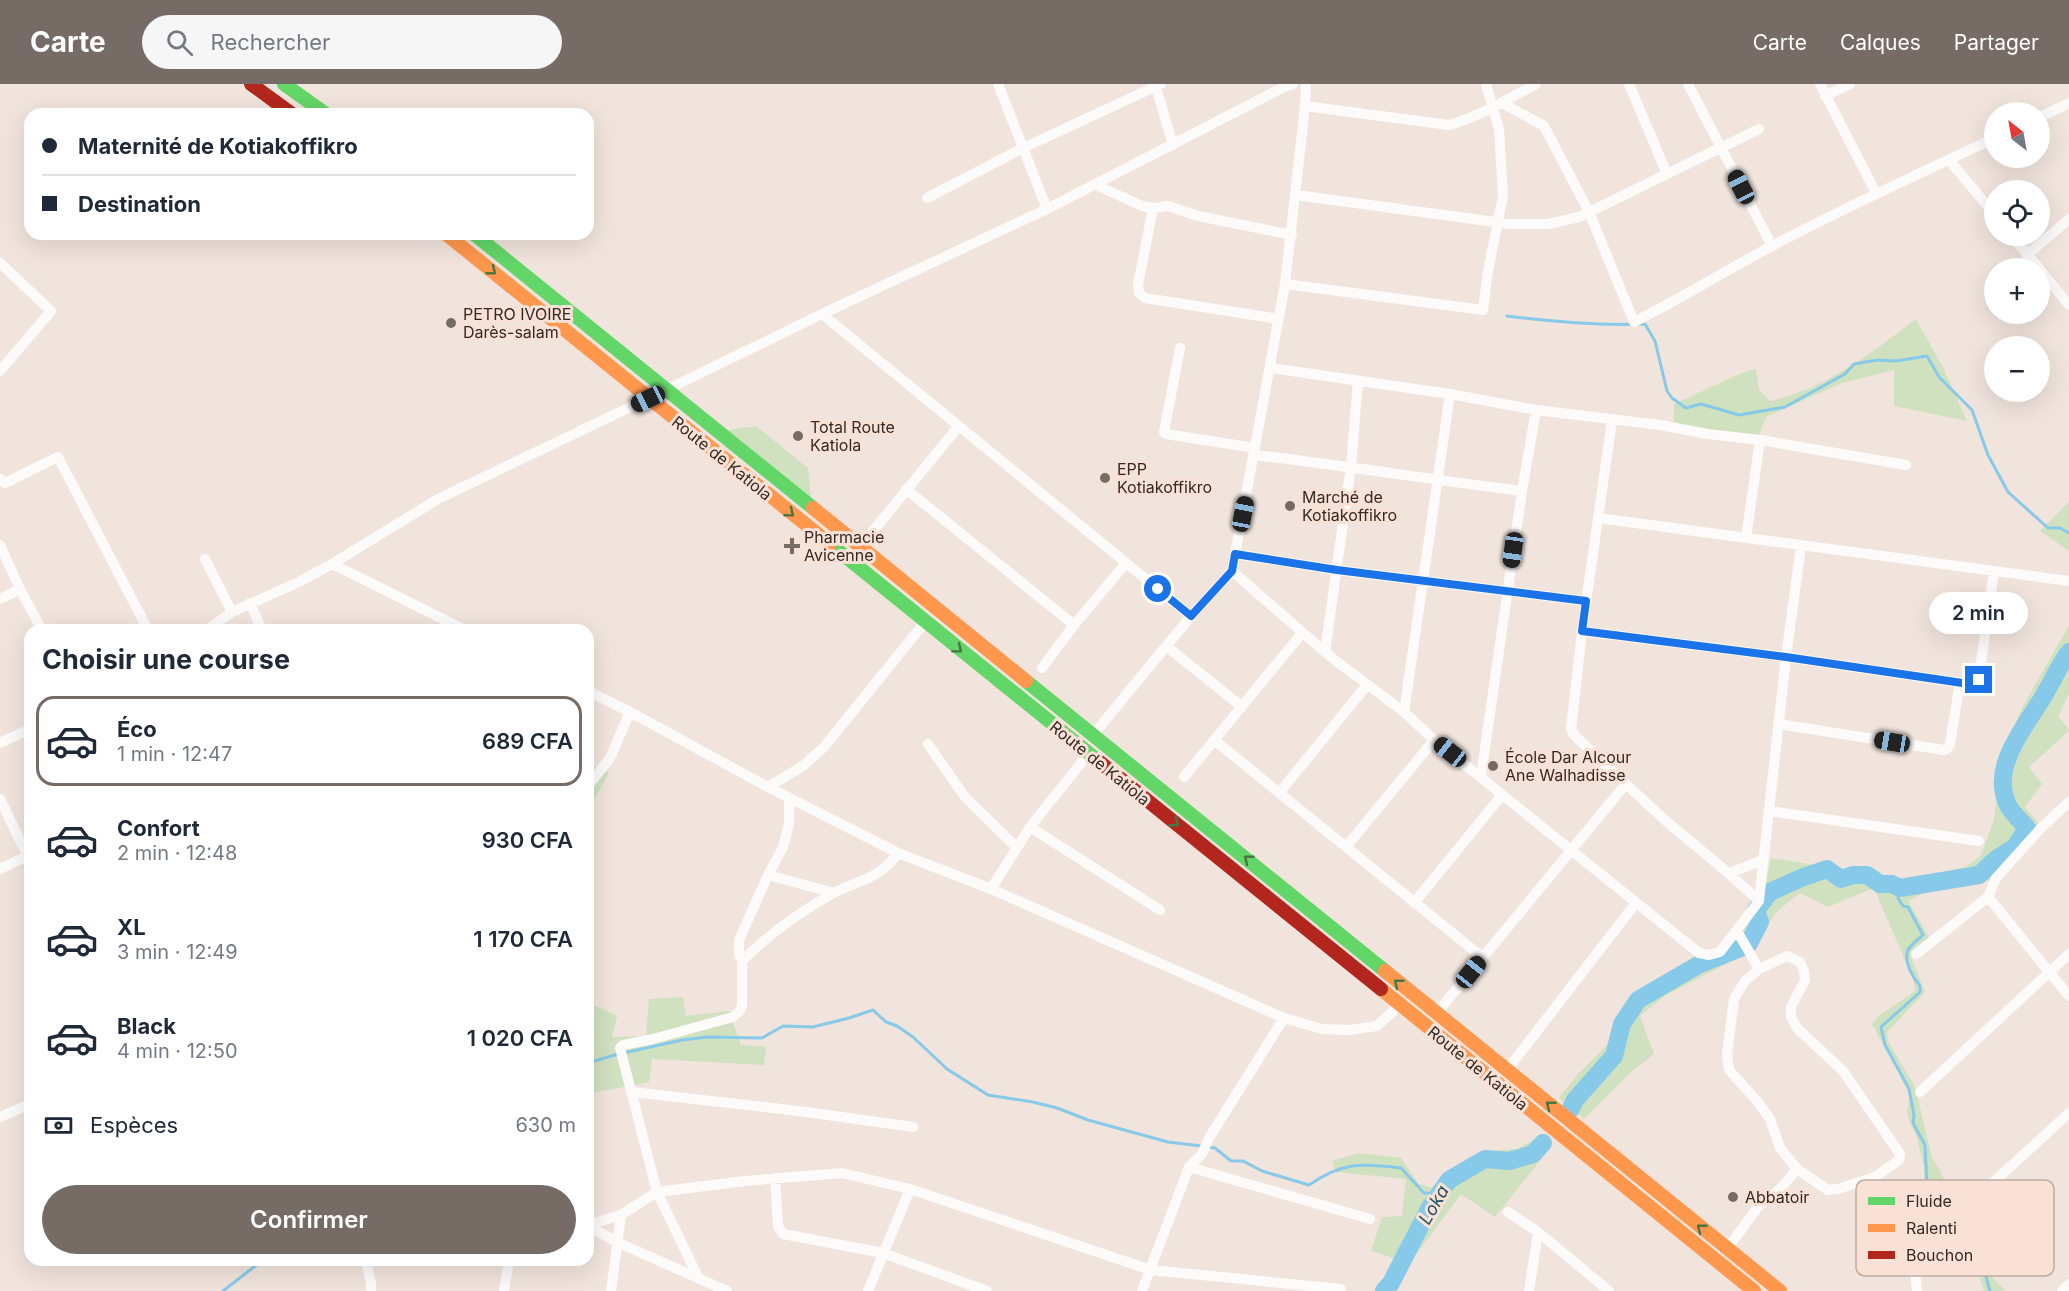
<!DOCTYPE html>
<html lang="fr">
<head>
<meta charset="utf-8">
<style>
  :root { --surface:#fff; --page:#f6f6f7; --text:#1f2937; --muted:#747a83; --line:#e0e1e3; --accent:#766b65 }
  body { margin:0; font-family:Inter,sans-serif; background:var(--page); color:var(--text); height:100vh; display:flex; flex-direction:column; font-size:22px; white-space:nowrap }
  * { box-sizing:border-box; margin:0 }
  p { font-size:20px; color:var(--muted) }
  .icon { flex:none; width:33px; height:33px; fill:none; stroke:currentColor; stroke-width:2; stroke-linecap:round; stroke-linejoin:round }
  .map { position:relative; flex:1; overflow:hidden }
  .sheet { position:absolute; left:24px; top:540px; width:570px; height:642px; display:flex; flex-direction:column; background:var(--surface); border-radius:18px; box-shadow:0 6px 24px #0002 }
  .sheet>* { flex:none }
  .banner { position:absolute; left:24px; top:24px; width:570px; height:132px; border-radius:18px; box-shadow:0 6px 24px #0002; display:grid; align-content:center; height:132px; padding:0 18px; background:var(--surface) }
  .needle { width:39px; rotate:329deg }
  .fabs { position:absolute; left:1984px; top:18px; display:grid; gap:12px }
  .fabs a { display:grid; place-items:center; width:66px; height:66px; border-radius:50%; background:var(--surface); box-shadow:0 6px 24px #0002; font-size:30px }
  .end { position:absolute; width:27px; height:27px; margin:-14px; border:8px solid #1a73e8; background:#fff; box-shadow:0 0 0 3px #fff }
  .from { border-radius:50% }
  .bubble { position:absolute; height:42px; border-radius:21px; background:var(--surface); box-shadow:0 6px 24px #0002; font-size:20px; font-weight:600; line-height:42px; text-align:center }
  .car { position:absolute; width:18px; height:36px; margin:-18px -9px; border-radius:8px; box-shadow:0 0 4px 2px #0007; background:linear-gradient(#222 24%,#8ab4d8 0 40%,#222 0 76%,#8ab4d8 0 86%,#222 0) }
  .banner b { display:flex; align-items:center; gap:21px; height:57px; font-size:22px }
  .banner b+b { border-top:2px solid var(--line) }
  .banner i { width:15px; height:15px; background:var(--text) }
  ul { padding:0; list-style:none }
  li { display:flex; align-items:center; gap:18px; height:90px; margin:0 12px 9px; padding:0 6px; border:3px solid transparent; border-radius:18px }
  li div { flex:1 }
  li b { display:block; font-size:22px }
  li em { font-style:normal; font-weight:600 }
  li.on { border-color:var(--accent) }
  li>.icon { width:54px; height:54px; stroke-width:1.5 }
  h2 { padding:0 18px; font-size:27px; line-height:72px }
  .pay { display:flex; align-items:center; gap:15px; height:66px; padding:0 18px; font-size:22px }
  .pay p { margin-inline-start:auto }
  .button { display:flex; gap:12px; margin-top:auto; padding:12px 18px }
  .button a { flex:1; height:69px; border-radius:36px; background:var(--accent); color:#fff; font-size:24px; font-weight:600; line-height:69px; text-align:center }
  header { display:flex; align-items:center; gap:36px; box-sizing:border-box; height:84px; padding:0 30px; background:var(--accent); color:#fff }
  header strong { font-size:28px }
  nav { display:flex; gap:33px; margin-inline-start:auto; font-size:21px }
  .search { width:420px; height:54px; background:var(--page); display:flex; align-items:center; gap:15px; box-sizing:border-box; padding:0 21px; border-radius:33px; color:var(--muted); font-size:22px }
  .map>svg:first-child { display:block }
  .green { fill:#d0e1bf }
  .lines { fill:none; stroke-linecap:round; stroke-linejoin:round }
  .stream { stroke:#86c9e9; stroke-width:3 }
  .river { stroke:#86c9e9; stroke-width:18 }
  .street { stroke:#fdfbfa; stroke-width:10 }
  .fast { stroke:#63d668; stroke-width:14 }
  .slow { stroke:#ff974d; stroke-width:14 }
  .jam { stroke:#b3261e; stroke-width:14 }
  .oneway { stroke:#497743 }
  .route { stroke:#1a73e8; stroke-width:8 }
  .poi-dot { fill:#766b65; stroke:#f9e1d5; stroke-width:2 }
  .labels { text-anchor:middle; stroke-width:6; stroke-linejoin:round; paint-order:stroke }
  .poi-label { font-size:16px; fill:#332a25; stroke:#f9e1d5; text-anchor:start }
  .street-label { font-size:16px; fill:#332a25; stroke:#f9e1d5 }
  .water-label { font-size:18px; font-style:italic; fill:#295368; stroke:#f9e1d5 }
  .key { fill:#f9e1d5; stroke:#beaaa0; stroke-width:1.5 }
  .key-label { font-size:16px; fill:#332a25 }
</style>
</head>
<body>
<header>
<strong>Carte</strong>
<div class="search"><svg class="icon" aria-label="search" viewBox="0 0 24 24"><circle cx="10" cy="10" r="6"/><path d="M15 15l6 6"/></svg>Rechercher</div>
<nav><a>Carte</a><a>Calques</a><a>Partager</a></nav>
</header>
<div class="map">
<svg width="2069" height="1207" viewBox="0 0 2069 1207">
  <rect width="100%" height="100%" fill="#f1e4dd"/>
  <path class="green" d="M1916 235 1943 283 1967 337 1894 322V286L1842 299 1766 333 1759 351 1709 348 1674 339V320L1744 288 1756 285 1759 305 1770 317C1826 305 1871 269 1916 235Z
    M756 342 808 384 811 415 727 346Z
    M2069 418V467L2040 447Z
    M2069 541V610L2058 633 2069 645V647L2029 683 2042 700 2025 723 2040 741 1990 796 1926 808 1908 817 1929 853 1911 873 1925 908 1887 948 1888 957 1915 1003 1932 1074 1938 1083 1974 1155 1981 1177 1988 1189 2006 1207H1984L1979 1191 1956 1149 1924 1101V1082L1917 1054 1907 1031 1910 1009 1872 940 1880 931 1915 907 1913 895 1874 804 1828 823 1800 809 1775 829 1755 865 1666 911 1640 932 1654 970 1631 988 1584 1035 1559 1014 1578 990 1607 961 1619 934 1652 899 1727 866 1760 823 1771 774 1908 796 1965 783 1981 771 1994 736 2002 670 2023 622Z
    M588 680 609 689 588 727Z
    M683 913 686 932 729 927 741 961 766 963 764 981 652 975 649 998 588 1010V918L617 932 612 953 646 952 649 915Z
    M1539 1053 1551 1063 1495 1133 1461 1110 1389 1207H1377L1386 1196 1396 1175 1371 1167 1382 1133 1402 1132 1406 1095 1336 1088 1332 1077 1359 1069 1401 1074 1418 1099 1430 1104 1488 1067 1517 1065Z"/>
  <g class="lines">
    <path class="stream" d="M1507 232C1553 238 1598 242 1645 240L1655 257 1667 307 1672 314 1686 324 1701 320 1739 331 1785 323 1845 290 1854 280 1878 276 1896 277 1927 272 1939 293 1972 326 1988 371 2008 408 2048 444H2060L2069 449
      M1900 804 1898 814 1903 822 1908 823 1923 851C1919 855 1911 860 1908 866 1903 877 1913 894 1920 902V908L1881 943 1885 961 1909 1005 1914 1031 1913 1039 1925 1061 1927 1102 1955 1134 1959 1149 1972 1160 1974 1174 1985 1189 1990 1207
      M624 969 682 956 708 953 762 954 783 942 813 943 849 934 873 926 886 938 897 942 913 953 947 985 988 1011 1033 1018 1057 1024 1088 1036 1168 1058 1201 1062
      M588 979 618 970
      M1208 1063 1215 1064 1231 1077H1243L1262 1087 1309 1101C1342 1078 1362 1079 1401 1084L1424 1109 1439 1110
      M223 1207 263 1176"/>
    <path class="river" d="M1570 1026 1575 1016 1614 972 1622 940 1638 916 1698 881 1748 861 1760 838 1756 826 1770 808 1801 794 1827 785 1841 795 1853 791H1867L1880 800H1892L1900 804 1979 791 1996 775 2015 763 2027 744C2021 737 2013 730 2009 723 1988 685 2025 643 2043 613 2052 598 2059 582 2069 568
      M1384 1207 1391 1199 1429 1125 1449 1096 1485 1075 1509 1077 1533 1070 1543 1059"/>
    <path class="street" d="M998 0 1047 125
      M1155 0 1173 61
      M1629 0 1667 90
      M1688 0 1772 162
      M1820 0 1876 109
      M1825 12 1850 0
      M1502 19 1544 42 1589 128 1634 238C1681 214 1727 186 1774 161 1846 123 1921 89 1995 54
      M1305 22 1449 41C1480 32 1508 15 1536 0
      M2040 33 2069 19
      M1949 76 1995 131
      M1096 101 1142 122 1153 124 1168 122 1198 132 1292 151
      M1296 111 1510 140H1548L1579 133 1759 45
      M927 114 1023 64 1161 0
      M1153 124 1138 201 1139 209 1145 214 1279 235
      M2012 152 2039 184
      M2027 171 2069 135
      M0 179 51 227 0 287
      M2040 186 2069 221
      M1285 200 1483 226 1488 187 1503 112 1499 45 1486 0
      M822 230 1191 532
      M1180 264 1164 348 1166 350 1255 364
      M1271 284 1450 310 1536 326 1660 341 1708 350 1760 356 1906 381
      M666 306 822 230 1047 125 1284 3 1293 0
      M1612 336 1582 547 1571 645 1574 651C1604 679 1634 708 1665 736 1696 763 1729 788 1759 817
      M1254 371C1344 381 1432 396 1522 407
      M0 395 5 399 58 373 148 546
      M906 405 1074 541
      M1598 434 2069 497
      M1746 454 1760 356
      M0 461 20 505 42 546
      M860 463 958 343
      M1235 470 1337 486 1586 517
      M205 475 232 528
      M332 480 465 546
      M1232 487 1332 574 1404 628 1434 656 1699 869 1709 871 1720 868 1759 817 1786 573 1801 462
      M0 515 20 505
      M250 519 262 546
      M207 546 232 528 301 497 332 480 438 415 649 314
      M1582 547 1786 573 1976 601 1978 599 1994 488
      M1166 562 1241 622
      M1325 568 1351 382 1358 297
      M1042 584 1074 541 1126 479
      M588 607 630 628 768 703 898 769 991 805 1284 934 1322 945 1349 946 1377 942 1400 921
      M1404 628 1450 310
      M1778 640 1944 666 1947 665 1950 660 1960 598
      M1093 651 1191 532 1232 487 1285 200 1305 22 1306 0
      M1214 656 1482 873
      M0 659 30 645
      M928 660 965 713 1017 764
      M1481 692 1522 407 1536 326
      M1184 693 1302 549
      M588 702 610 674 630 628
      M768 703 803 682 824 663 925 538
      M1279 709 1367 601
      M0 715 30 777
      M1769 727 1979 757
      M1030 743 1160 826
      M1346 763 1434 656
      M0 785 27 772
      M1730 789 1763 776
      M768 791 834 809
      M991 805 1030 743 1089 669
      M1988 813 2069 912
      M1414 819 1502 711
      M1737 847 1759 885 1787 872 1800 878 1804 887 1805 896 1791 923V933L1797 944 1843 987 1900 1070 1899 1076 1875 1093
      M1916 870 1988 813 1996 794 2042 743 2069 718
      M742 877 739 870V856L768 791 783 763 789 740V714
      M1759 885 1745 897 1734 915 1727 971 1729 986 1757 1017 1770 1035 1780 1064 1797 1085 1828 1106 1838 1105 1875 1093 1900 1131 1912 1160 1917 1207
      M1436 930 1626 700
      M1507 986 1635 820
      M632 1008 799 1027 913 1043
      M1920 1008 2069 870
      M0 1033 30 1020
      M1189 1083 1370 1135
      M775 1094 778 1142 783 1150 883 1169 987 1207
      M1973 1117 2069 1029
      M1508 1128 1538 1148 1609 1207
      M588 1141 621 1131 657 1108 745 1097 842 1089 910 1105 1151 1186 1341 1205
      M588 1142 619 1159 727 1207
      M1727 1165 1758 1123 1780 1105 1797 1085
      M366 1176 371 1200V1207
      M699 1195 657 1108 620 964 623 961 653 955 733 933 739 928 742 922V877C768 851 800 828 832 810 859 795 878 797 898 769
      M504 1207 509 1176
      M611 1207 621 1131
      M868 1207 910 1105
      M1142 1207 1189 1083 1202 1070 1209 1054 1284 934
      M1529 1207 1538 1148
      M2062 1207 2069 1200"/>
    <path class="fast" d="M284 0 326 30
      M474 150 813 424
      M830 460 1096 675
      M1026 597 1385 887"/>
    <path class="slow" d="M446 150 830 460
      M813 424 1026 597
      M1385 887 1780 1207
      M1381 905 1754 1207"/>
    <path class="jam" d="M251 0 292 30
      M1096 675 1381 905"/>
  </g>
  <defs><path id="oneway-chevron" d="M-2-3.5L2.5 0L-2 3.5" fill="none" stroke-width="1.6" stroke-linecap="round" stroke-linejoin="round" transform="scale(1.5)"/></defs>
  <g class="oneway">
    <use href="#oneway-chevron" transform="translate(492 187) rotate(39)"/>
    <use href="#oneway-chevron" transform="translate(790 429) rotate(39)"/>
    <use href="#oneway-chevron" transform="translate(958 565) rotate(39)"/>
    <use href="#oneway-chevron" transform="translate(1175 739) rotate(39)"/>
    <use href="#oneway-chevron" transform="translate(1248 775) rotate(-141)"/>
    <use href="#oneway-chevron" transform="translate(1398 899) rotate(-141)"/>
    <use href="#oneway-chevron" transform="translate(1550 1021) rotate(-141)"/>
    <use href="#oneway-chevron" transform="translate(1701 1144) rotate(-141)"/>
  </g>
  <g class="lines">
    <path class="route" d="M1158 505 1191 532 1232 487 1235 470 1337 486 1586 517 1582 547 1786 573 1976 601 1979 596"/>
  </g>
  <g class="poi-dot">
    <circle cx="451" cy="239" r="6"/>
    <circle cx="798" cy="352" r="6"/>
    <circle cx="1105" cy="394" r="6"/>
    <circle cx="1290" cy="422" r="6"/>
    <path d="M789 453h6v6h6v6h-6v6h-6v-6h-6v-6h6z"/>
    <circle cx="1493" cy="682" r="6"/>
    <circle cx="1733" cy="1113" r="6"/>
  </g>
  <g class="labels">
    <g class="poi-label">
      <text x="463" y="236">PETRO IVOIRE<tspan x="463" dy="18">Darès-salam</tspan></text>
      <text x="810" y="349">Total Route<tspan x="810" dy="18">Katiola</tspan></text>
      <text x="1117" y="391">EPP<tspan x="1117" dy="18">Kotiakoffikro</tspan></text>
      <text x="1302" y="419">Marché de<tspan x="1302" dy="18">Kotiakoffikro</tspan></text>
      <text x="804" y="459">Pharmacie<tspan x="804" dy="18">Avicenne</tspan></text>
      <text x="1505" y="679">École Dar Alcour<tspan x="1505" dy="18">Ane Walhadisse</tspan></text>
      <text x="1745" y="1119">Abbatoir</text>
    </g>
    <g class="street-label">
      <text transform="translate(722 374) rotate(39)" y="6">Route de Katiola</text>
      <text transform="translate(1100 679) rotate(39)" y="6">Route de Katiola</text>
      <text transform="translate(1478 984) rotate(39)" y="6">Route de Katiola</text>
    </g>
    <g class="water-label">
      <text transform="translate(1434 1121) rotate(-60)" y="6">Loka</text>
    </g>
  </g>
  <rect x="1856" y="1096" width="198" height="96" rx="9" class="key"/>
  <rect x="1868" y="1113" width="27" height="8" fill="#63d668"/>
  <rect x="1868" y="1140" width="27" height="8" fill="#ff974d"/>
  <rect x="1868" y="1167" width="27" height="8" fill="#b3261e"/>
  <g class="key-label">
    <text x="1906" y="1123">Fluide</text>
    <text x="1906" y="1150">Ralenti</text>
    <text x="1906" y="1177">Bouchon</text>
  </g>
</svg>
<div class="fabs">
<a><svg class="needle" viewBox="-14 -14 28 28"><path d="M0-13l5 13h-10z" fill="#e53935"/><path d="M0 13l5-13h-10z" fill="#747a83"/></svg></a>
<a><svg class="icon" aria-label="locate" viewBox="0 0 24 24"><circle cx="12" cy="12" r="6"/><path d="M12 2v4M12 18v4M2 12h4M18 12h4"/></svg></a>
<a>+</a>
<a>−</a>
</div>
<i class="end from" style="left:1158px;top:505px"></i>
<i class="end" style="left:1979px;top:596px"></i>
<div class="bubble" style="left:1929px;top:508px;width:99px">2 min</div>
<i class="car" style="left:1741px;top:103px;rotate:333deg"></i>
<i class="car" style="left:648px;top:315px;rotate:244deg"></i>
<i class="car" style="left:1243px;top:430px;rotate:11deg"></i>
<i class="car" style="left:1513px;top:466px;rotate:188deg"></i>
<i class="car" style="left:1892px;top:658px;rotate:279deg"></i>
<i class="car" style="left:1450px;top:668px;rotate:308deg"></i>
<i class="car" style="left:1471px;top:888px;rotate:39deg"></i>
<div class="banner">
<b><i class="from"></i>Maternité de Kotiakoffikro</b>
<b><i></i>Destination</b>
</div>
<section class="sheet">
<h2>Choisir une course</h2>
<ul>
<li class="on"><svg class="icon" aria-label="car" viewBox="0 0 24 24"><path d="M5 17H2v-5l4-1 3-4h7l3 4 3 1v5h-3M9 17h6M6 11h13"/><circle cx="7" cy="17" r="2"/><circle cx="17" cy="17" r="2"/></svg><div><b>Éco</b><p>1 min · 12:47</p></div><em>689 CFA</em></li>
<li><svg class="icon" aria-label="car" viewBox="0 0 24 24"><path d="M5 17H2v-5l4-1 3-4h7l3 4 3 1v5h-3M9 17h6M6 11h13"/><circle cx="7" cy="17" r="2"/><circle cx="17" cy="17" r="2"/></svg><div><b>Confort</b><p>2 min · 12:48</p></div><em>930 CFA</em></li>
<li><svg class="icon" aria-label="car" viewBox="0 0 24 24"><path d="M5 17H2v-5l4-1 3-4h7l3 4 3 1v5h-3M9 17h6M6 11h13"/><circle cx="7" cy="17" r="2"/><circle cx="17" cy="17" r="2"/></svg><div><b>XL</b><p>3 min · 12:49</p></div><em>1 170 CFA</em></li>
<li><svg class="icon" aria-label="car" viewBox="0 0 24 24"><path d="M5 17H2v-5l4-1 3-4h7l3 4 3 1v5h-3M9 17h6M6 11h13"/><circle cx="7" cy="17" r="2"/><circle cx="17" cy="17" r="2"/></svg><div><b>Black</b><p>4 min · 12:50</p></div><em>1 020 CFA</em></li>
</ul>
<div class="pay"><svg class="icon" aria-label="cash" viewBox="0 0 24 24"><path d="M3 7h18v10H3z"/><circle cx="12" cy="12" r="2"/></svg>Espèces<p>630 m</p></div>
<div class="button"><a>Confirmer</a></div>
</section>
</div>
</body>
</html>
